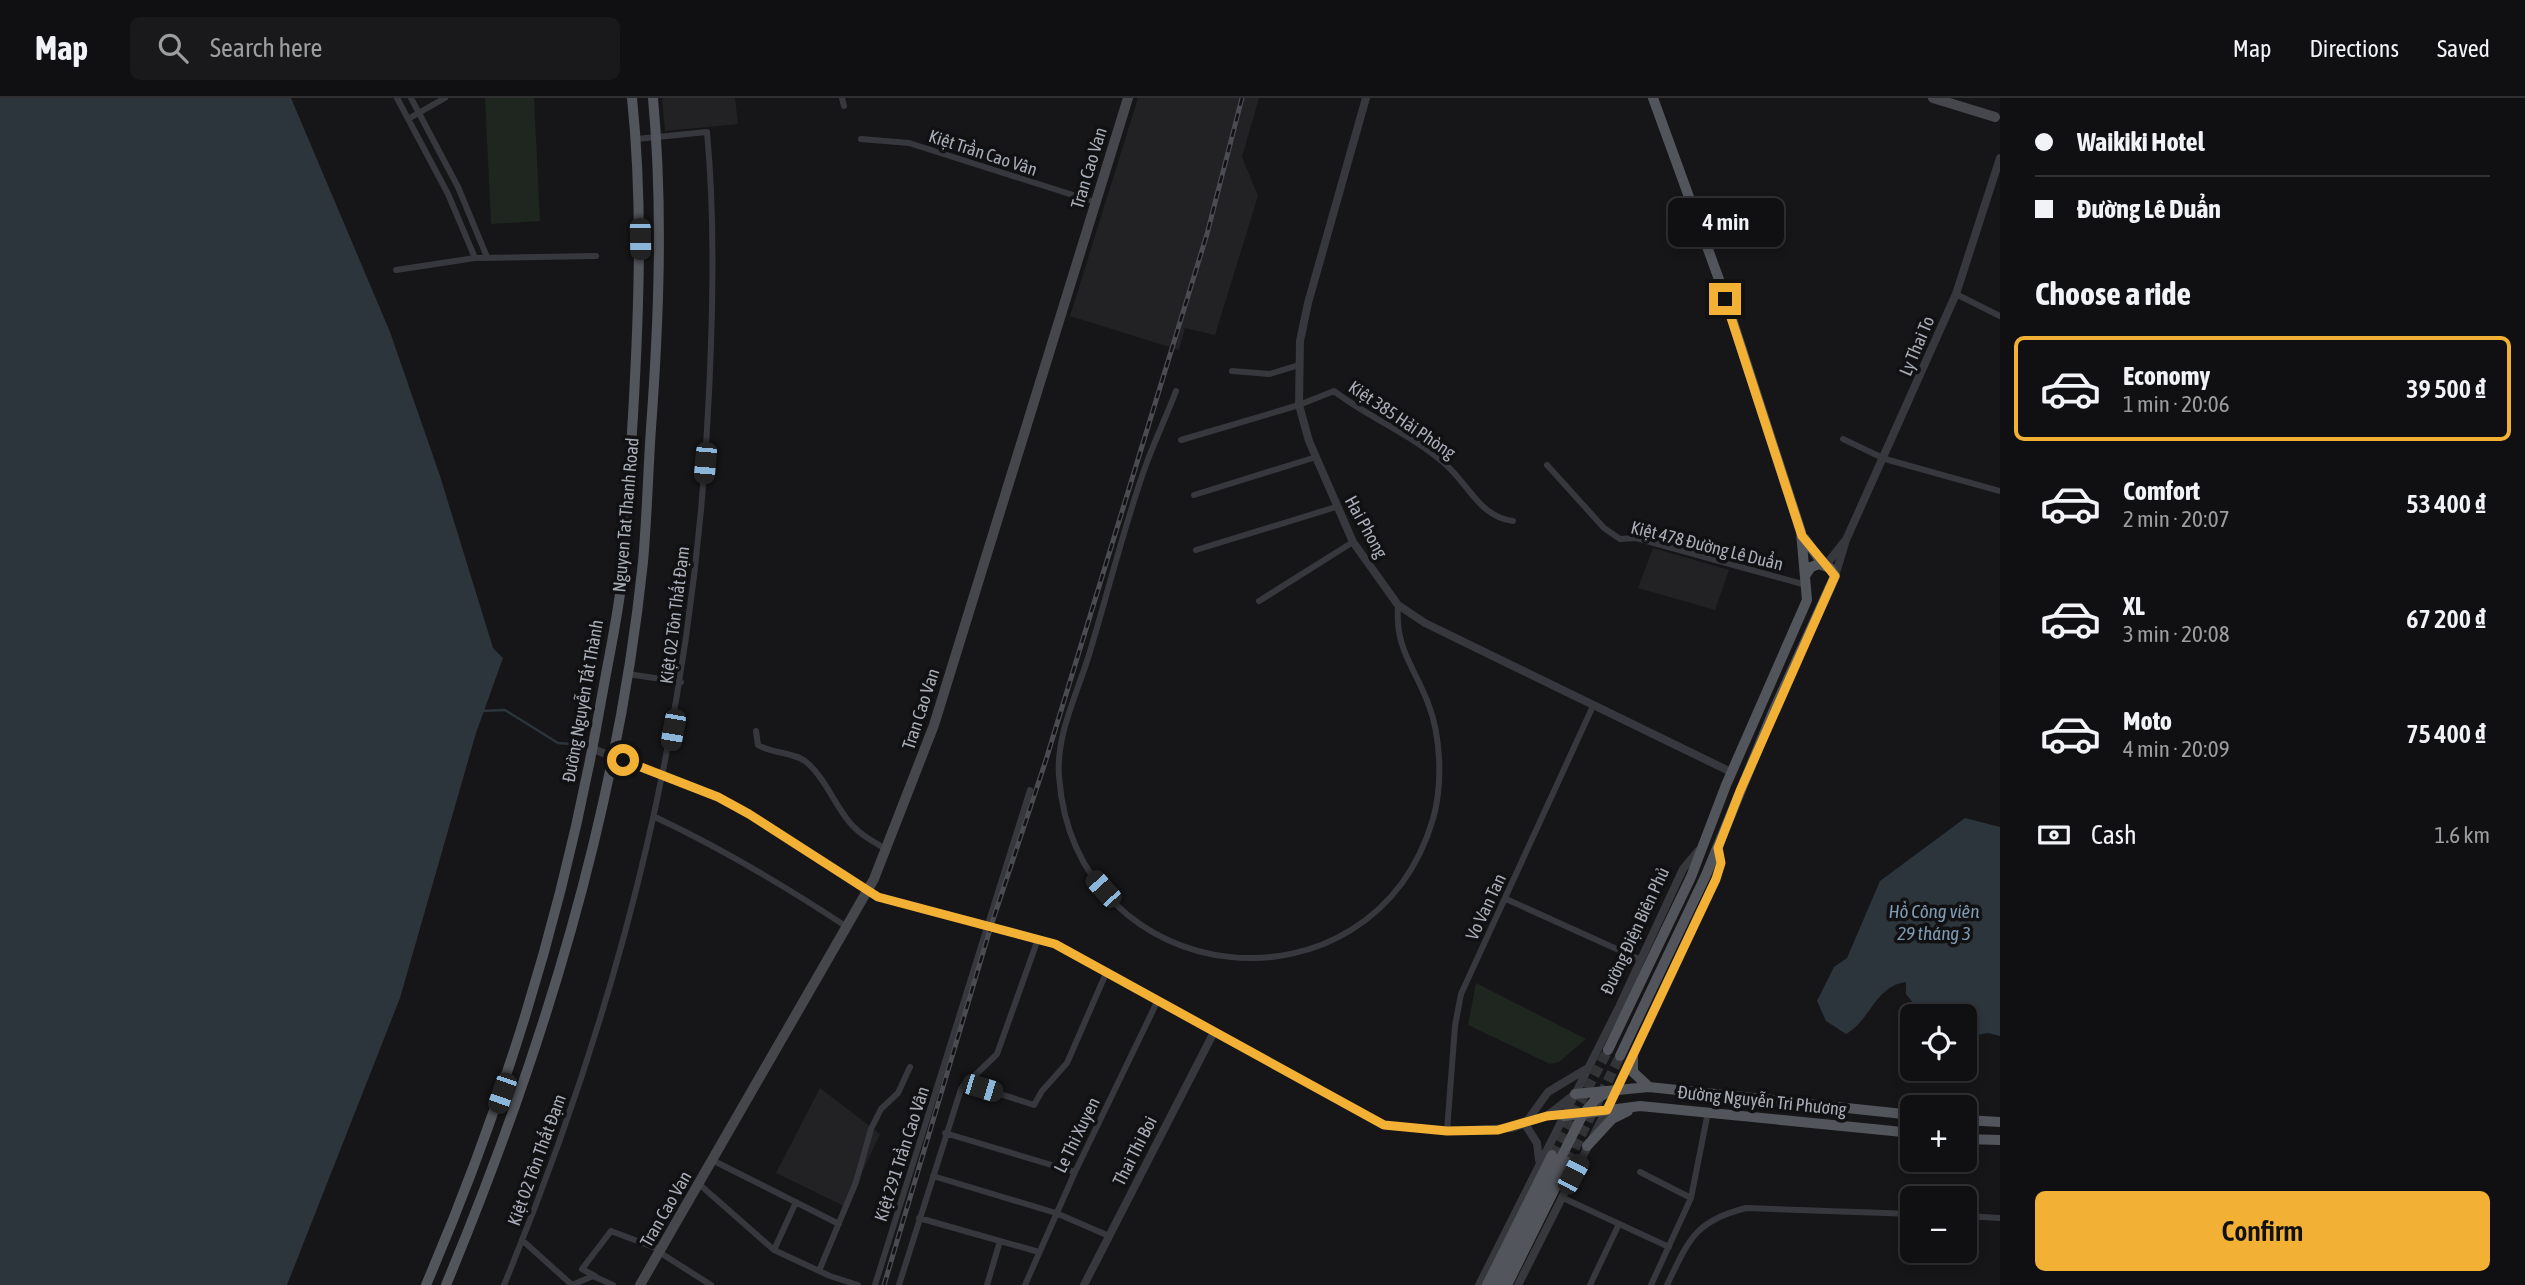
<!DOCTYPE html>
<html lang="en">
<head>
<meta charset="utf-8">
<style>
  :root { --surface:#101012; --page:#19191b; --text:#f1f3f6; --muted:#9c9d9f; --line:#303032; --accent:#f2b134 }
  body { margin:0; font-family:"Asap Condensed",sans-serif; background:var(--page); color:var(--text); height:100vh; display:flex; flex-direction:column; font-size:26px; white-space:nowrap }
  * { box-sizing:border-box; margin:0 }
  p { font-size:23px; color:var(--muted) }
  .icon { flex:none; width:38px; height:38px; fill:none; stroke:currentColor; stroke-width:2; stroke-linecap:round; stroke-linejoin:round }
  .map { position:relative; flex:1; overflow:hidden }
  .details { display:flex; flex-direction:column; background:var(--surface); width:525px }
  .details>* { flex:none }
  .guide { display:grid; align-content:center; height:154px; padding:0 35px; background:var(--surface) }
  .controls { position:absolute; left:1900px; top:906px; display:grid; gap:14px }
  .controls a { display:grid; place-items:center; width:77px; height:77px; border-radius:10px; background:var(--surface); box-shadow:0 4px 10px #0003,0 0 0 2px var(--line); font-size:35px }
  .end { position:absolute; width:32px; height:32px; margin:-16px; border:9px solid #f2b134; background:#111; box-shadow:0 0 0 4px #111 }
  .from { border-radius:50% }
  .bubble { position:absolute; height:49px; border-radius:10px; background:var(--surface); box-shadow:0 4px 10px #0003,0 0 0 2px var(--line); font-size:23px; font-weight:600; line-height:49px; text-align:center }
  .car { position:absolute; width:21px; height:42px; margin:-21px -10px; border-radius:9px; box-shadow:0 0 5px 2px #0007; background:linear-gradient(#222 24%,#8ab4d8 0 40%,#222 0 76%,#8ab4d8 0 86%,#222 0) }
  .guide b { display:flex; align-items:center; gap:24px; height:66px; font-size:26px }
  .guide b+b { border-top:2px solid var(--line) }
  .guide i { width:18px; height:18px; background:var(--text) }
  ul { padding:0; list-style:none }
  li { display:flex; align-items:center; gap:21px; height:105px; margin:0 14px 10px; padding:0 21px; border:4px solid transparent; border-radius:10px }
  li div { flex:1 }
  li b { display:block; font-size:26px }
  li em { font-style:normal; font-weight:600 }
  li.current { border-color:var(--accent) }
  li>.icon { width:63px; height:63px; stroke-width:1.5 }
  h2 { padding:0 35px; font-size:32px; line-height:84px }
  .pay { display:flex; align-items:center; gap:18px; height:77px; padding:0 35px; font-size:26px }
  .pay p { margin-inline-start:auto }
  .primary-button { display:flex; gap:14px; margin-top:auto; padding:14px 35px }
  .primary-button a { flex:1; height:80px; border-radius:10px; background:var(--accent); color:#111; font-size:28px; font-weight:600; line-height:80px; text-align:center }
  header { display:flex; align-items:center; gap:42px; box-sizing:border-box; height:98px; padding:0 35px; background:var(--surface); border-bottom:2px solid var(--line) }
  header strong { font-size:33px }
  nav { display:flex; gap:38px; margin-inline-start:auto; font-size:24px }
  .search { width:490px; height:63px; background:var(--page); display:flex; align-items:center; gap:18px; box-sizing:border-box; padding:0 24px; border-radius:10px; color:var(--muted); font-size:26px }
  main { display:flex; flex:1; min-height:0 }
  .map>svg:first-child { display:block }
  .built { fill:#222225 }
  .green { fill:#1e261f }
  .water { fill:#2c353c }
  .lines { fill:none; stroke-linecap:round; stroke-linejoin:round }
  .stream { stroke:#2c353c; stroke-width:2.5 }
  .primary-tunnel { stroke:#333438; stroke-width:10; stroke-dasharray:10 5; stroke-linecap:butt }
  .minor { stroke:#37383d; stroke-width:6 }
  .tertiary { stroke:#37383d; stroke-width:8 }
  .secondary { stroke:#45474d; stroke-width:10 }
  .primary { stroke:#53555c; stroke-width:10 }
  .rail-casing { stroke:#4a4c52; stroke-width:5 }
  .rail { stroke:#111113; stroke-width:2.5; stroke-dasharray:8; stroke-linecap:butt }
  .route { stroke:#f2b134; stroke-width:9 }
  .labels { text-anchor:middle; stroke-width:7; stroke-linejoin:round; paint-order:stroke }
  .street-label { font-size:18px; fill:#a8adb8; stroke:#111113 }
  .water-label { font-size:19px; font-style:italic; fill:#7f9bb3; stroke:#111113 }
</style>
</head>
<body>
<header>
<strong>Map</strong>
<div class="search"><svg class="icon" aria-label="search" viewBox="0 0 24 24"><circle cx="10" cy="10" r="6"/><path d="M15 15l6 6"/></svg>Search here</div>
<nav><a>Map</a><a>Directions</a><a>Saved</a></nav>
</header>
<main>
<div class="map">
<svg width="2000" height="1187" viewBox="0 0 2000 1187">
  <rect width="100%" height="100%" fill="#161618"/>
  <path class="built" d="M662 0H735L738 26 665 33Z
    M1138 0H1259L1242 59 1258 98 1215 237 1185 230 1179 252 1070 218Z
    M1653 450 1729 472 1715 512 1638 490Z
    M820 990 880 1036 846 1109 776 1075Z"/>
  <path class="green" d="M485 0H534L540 123 491 126Z
    M1476 885 1586 941 1559 964 1550 966 1468 927Z"/>
  <path class="water" d="M0 0H291L390 234 440 378 493 550 503 560 476 635 400 900 287 1187H0Z
    M1965 720 2000 729V938L1988 935 1965 939V919H1924L1906 896V884C1875 888 1871 922 1846 936L1826 923 1817 903 1834 869 1847 860 1880 783Z"/>
  <g class="lines">
    <path class="stream" d="M480 613 505 612 558 645 572 646"/>
    <path class="primary-tunnel" d="M1552 1057 1608 952
      M1568 1064 1620 958"/>
    <path class="minor" d="M397 0 448 96 475 160
      M411 0 458 89 487 159
      M842 0 844 8
      M408 21 445 0
      M861 41 909 45 1095 104
      M396 172 475 160 596 158
      M1956 196 2000 218
      M1232 273 1270 276 1299 267
      M1176 293C1167 317 1156 340 1147 364 1124 427 1108 495 1088 560 1076 598 1056 638 1059 678 1075 897 1372 927 1433 721 1443 686 1441 638 1428 605 1413 566 1395 551 1398 507
      M1843 341 1885 361 2000 393
      M1181 342 1299 307 1334 293C1369 320 1411 336 1444 365 1469 386 1478 418 1513 423
      M1547 367 1604 430 1620 441 1636 440 1806 487
      M1194 397 1316 359
      M1196 452 1336 409
      M1259 503 1353 444
      M628 576 681 584
      M756 633 758 647C772 656 791 653 805 663 823 677 833 703 847 721 857 735 872 743 886 751
      M655 719C723 751 785 788 847 829
      M1506 801 1641 862
      M963 988 982 990 1034 1007 1042 993 1067 965 1107 873
      M1447 1033 1455 928 1461 896 1593 608
      M945 1035 1075 1074
      M712 1062 839 1126
      M1640 1074 1691 1100
      M933 1078 1056 1115 1109 1138
      M699 1086 774 1152 830 1178 858 1187
      M1561 1099 1669 1149
      M1965 1118 2000 1120
      M919 1120 1039 1154
      M522 1142 572 1187 593 1178 613 1187
      M774 1152 796 1104
      M659 1154 711 1187
      M819 1173 856 1084 871 1031 881 1011 898 995 910 969
      M595 1178 582 1171 611 1133 661 1152
      M504 1187C624 897 695 609 709 295 713 208 715 120 707 34L637 41
      M875 1187 1030 692
      M899 1187 961 991 997 956 1038 841
      M987 1187 1000 1143
      M1025 1187 1075 1074 1158 902
      M1590 1187 1619 1126
      M1651 1187 1691 1100 1708 1014
      M1667 1187C1689 1141 1695 1123 1746 1110L1913 1116"/>
    <path class="tertiary" d="M1366 0 1308 205 1300 243 1299 307 1309 343 1353 444 1398 507 1425 525 1731 674
      M1826 467 1844 444
      M1835 478 1846 442 1956 196 2000 60
      M593 651 718 699 749 716 878 799 1055 846 1384 1027 1447 1033 1512 1030 1547 1018 1575 996
      M1539 1062 1537 1045 1525 1026 1548 994 1588 970
      M1084 1187 1214 934
      M1479 1187 1619 909 1683 771 1698 753
      M1518 1187 1633 959 1716 781 1721 765 1719 750"/>
    <path class="secondary" d="M1933 0 1995 19
      M640 1187 874 781 934 627 1128 0"/>
    <path class="primary" d="M1804 440 1823 466
      M1608 952 1691 779 1726 687 1807 502 1801 434 1721 187 1653 0
      M1620 958 1706 777 1773 614 1835 478 1830 470 1819 466 1811 469 1805 478
      M1633 959V974L1649 989
      M1575 996 1649 989 1913 1017
      M1564 1018 1640 1008 1913 1035
      M1965 1022 2000 1024
      M1965 1041 2000 1042
      M1587 1048 1612 1021 1628 1013
      M426 1187C507 998 566 805 601 603 610 553 621 503 625 452 629 407 630 362 633 318 639 211 643 106 632 0
      M446 1187C542 956 617 714 643 464 647 419 648 374 651 330 659 220 663 110 653 0
      M1487 1187 1552 1057
      M1497 1187 1583 1016 1595 1002 1609 993
      M1507 1187 1568 1064"/>
    <defs>
      <path id="rail" d="M884 1187 991 828 1045 665 1207 136 1242 0"/>
    </defs>
    <use href="#rail" class="rail-casing"/>
    <use href="#rail" class="rail"/>
  </g>
  <g class="lines">
    <path class="route" d="M623 662 718 699 749 716 878 799 1055 846 1384 1027 1447 1033 1498 1032 1547 1018 1607 1012 1716 781 1721 765 1718 750 1740 693 1835 478 1802 438 1725 201"/>
  </g>
  <g class="labels">
    <g class="street-label">
      <text transform="translate(983 55) rotate(18)" y="6">Kiệt Trần Cao Vân</text>
      <text transform="translate(1089 70) rotate(-73)" y="6">Tran Cao Van</text>
      <text transform="translate(1917 248) rotate(-67)" y="6">Ly Thai To</text>
      <text transform="translate(1402 322) rotate(34)" y="6">Kiệt 385 Hải Phòng</text>
      <text transform="translate(626 417) rotate(-85)" y="6">Nguyen Tat Thanh Road</text>
      <text transform="translate(1366 429) rotate(61)" y="6">Hai Phong</text>
      <text transform="translate(1707 448) rotate(14)" y="6">Kiệt 478 Đường Lê Duẩn</text>
      <text transform="translate(675 517) rotate(-83)" y="6">Kiệt 02 Tôn Thất Đạm</text>
      <text transform="translate(583 603) rotate(-80)" y="6">Đường Nguyễn Tất Thành</text>
      <text transform="translate(921 611) rotate(-72)" y="6">Tran Cao Van</text>
      <text transform="translate(1486 809) rotate(-65)" y="6">Vo Van Tan</text>
      <text transform="translate(1635 833) rotate(-65)" y="6">Đường Điện Biên Phủ</text>
      <text transform="translate(1762 1003) rotate(6)" y="6">Đường Nguyễn Tri Phương</text>
      <text transform="translate(1077 1037) rotate(-64)" y="6">Le Thi Xuyen</text>
      <text transform="translate(1135 1053) rotate(-63)" y="6">Thai Thi Boi</text>
      <text transform="translate(902 1056) rotate(-72)" y="6">Kiệt 291 Trần Cao Vân</text>
      <text transform="translate(537 1062) rotate(-70)" y="6">Kiệt 02 Tôn Thất Đạm</text>
      <text transform="translate(666 1111) rotate(-60)" y="6">Tran Cao Van</text>
    </g>
    <g class="water-label">
      <text x="1934" y="820">Hồ Công viên<tspan x="1934" dy="22">29 tháng 3</tspan></text>
    </g>
  </g>
</svg>
<div class="controls">
<a><svg class="icon" aria-label="locate" viewBox="0 0 24 24"><circle cx="12" cy="12" r="6"/><path d="M12 2v4M12 18v4M2 12h4M18 12h4"/></svg></a>
<a>+</a>
<a>−</a>
</div>
<i class="end from" style="left:623px;top:662px"></i>
<i class="end" style="left:1725px;top:201px"></i>
<div class="bubble" style="left:1668px;top:100px;width:116px">4 min</div>
<i class="car" style="left:640px;top:141px;rotate:179deg"></i>
<i class="car" style="left:705px;top:365px;rotate:185deg"></i>
<i class="car" style="left:673px;top:632px;rotate:190deg"></i>
<i class="car" style="left:1103px;top:791px;rotate:318deg"></i>
<i class="car" style="left:982px;top:990px;rotate:107deg"></i>
<i class="car" style="left:502px;top:995px;rotate:199deg"></i>
<i class="car" style="left:1573px;top:1076px;rotate:28deg"></i>
</div>
<section class="details">
<div class="guide">
<b><i class="from"></i>Waikiki Hotel</b>
<b><i></i>Đường Lê Duẩn</b>
</div>
<h2>Choose a ride</h2>
<ul>
<li class="current"><svg class="icon" aria-label="car" viewBox="0 0 24 24"><path d="M5 17H2v-5l4-1 3-4h7l3 4 3 1v5h-3M9 17h6M6 11h13"/><circle cx="7" cy="17" r="2"/><circle cx="17" cy="17" r="2"/></svg><div><b>Economy</b><p>1 min · 20:06</p></div><em>39 500 ₫</em></li>
<li><svg class="icon" aria-label="car" viewBox="0 0 24 24"><path d="M5 17H2v-5l4-1 3-4h7l3 4 3 1v5h-3M9 17h6M6 11h13"/><circle cx="7" cy="17" r="2"/><circle cx="17" cy="17" r="2"/></svg><div><b>Comfort</b><p>2 min · 20:07</p></div><em>53 400 ₫</em></li>
<li><svg class="icon" aria-label="car" viewBox="0 0 24 24"><path d="M5 17H2v-5l4-1 3-4h7l3 4 3 1v5h-3M9 17h6M6 11h13"/><circle cx="7" cy="17" r="2"/><circle cx="17" cy="17" r="2"/></svg><div><b>XL</b><p>3 min · 20:08</p></div><em>67 200 ₫</em></li>
<li><svg class="icon" aria-label="car" viewBox="0 0 24 24"><path d="M5 17H2v-5l4-1 3-4h7l3 4 3 1v5h-3M9 17h6M6 11h13"/><circle cx="7" cy="17" r="2"/><circle cx="17" cy="17" r="2"/></svg><div><b>Moto</b><p>4 min · 20:09</p></div><em>75 400 ₫</em></li>
</ul>
<div class="pay"><svg class="icon" aria-label="cash" viewBox="0 0 24 24"><path d="M3 7h18v10H3z"/><circle cx="12" cy="12" r="2"/></svg>Cash<p>1.6 km</p></div>
<div class="primary-button"><a>Confirm</a></div>
</section>
</main>
</body>
</html>
